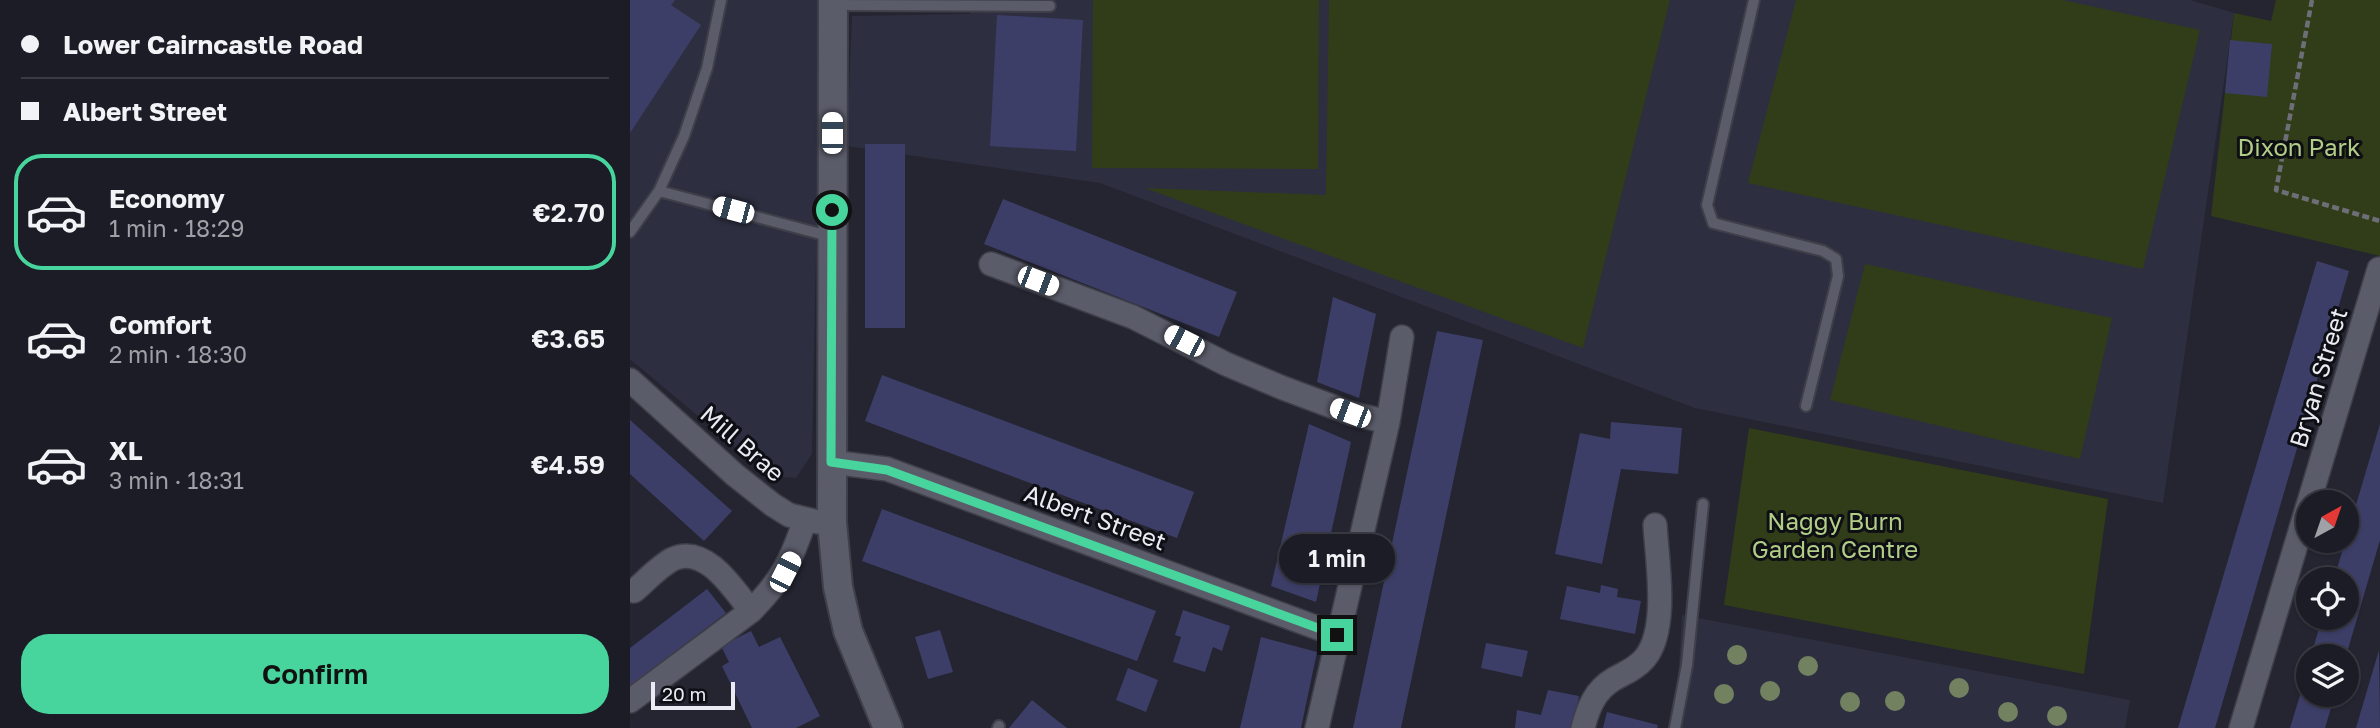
<!DOCTYPE html>
<html lang="en">
<head>
<meta charset="utf-8">
<style>
  :root { --surface:#1b1c25; --page:#282932; --text:#f1f3f6; --muted:#a0a1a7; --line:#393a42; --accent:#48d49d }
  body { margin:0; font-family:"Golos Text",sans-serif; background:var(--page); color:var(--text); height:100vh; display:flex; flex-direction:column; font-size:26px; white-space:nowrap }
  * { box-sizing:border-box; margin:0 }
  p { font-size:23px; color:var(--muted) }
  .icon { flex:none; width:38px; height:38px; fill:none; stroke:currentColor; stroke-width:2; stroke-linecap:round; stroke-linejoin:round }
  .map { position:relative; flex:1; overflow:hidden }
  .side { display:flex; flex-direction:column; background:var(--surface); width:630px }
  .side>* { flex:none }
  .hud { display:grid; align-content:center; height:154px; padding:0 21px; background:var(--surface) }
  .needle { width:46px; rotate:40deg }
  .buttons { position:absolute; left:1666px; top:490px; display:grid; gap:14px }
  .buttons a { display:grid; place-items:center; width:63px; height:63px; border-radius:50%; background:var(--surface); box-shadow:0 2px 5px #0004,0 0 0 2px var(--line); font-size:35px }
  .scale { position:absolute; left:21px; bottom:18px; width:84px; box-sizing:border-box; padding-left:7px; border:4px solid #ebecf3; border-top:0; font-size:19px; line-height:24px; white-space:nowrap; color:#ebecf3; -webkit-text-stroke:5px #0e0f14; paint-order:stroke }
  .end { position:absolute; width:32px; height:32px; margin:-16px; border:9px solid #48d49d; background:#111; box-shadow:0 0 0 4px #111 }
  .from { border-radius:50% }
  .bubble { position:absolute; height:49px; border-radius:24px; background:var(--surface); box-shadow:0 2px 5px #0004,0 0 0 2px var(--line); font-size:23px; font-weight:600; line-height:49px; text-align:center }
  .car { position:absolute; width:21px; height:42px; margin:-21px -10px; border-radius:9px; box-shadow:0 0 5px 2px #0007; background:linear-gradient(#fff 24%,#345 0 40%,#fff 0 76%,#345 0 86%,#fff 0) }
  .hud b { display:flex; align-items:center; gap:24px; height:66px; font-size:26px }
  .hud b+b { border-top:2px solid var(--line) }
  .hud i { width:18px; height:18px; background:var(--text) }
  ul { padding:0; list-style:none }
  li { display:flex; align-items:center; gap:21px; height:116px; margin:0 14px 10px; padding:0 7px; border:4px solid transparent; border-radius:28px }
  li div { flex:1 }
  li b { display:block; font-size:26px }
  li em { font-style:normal; font-weight:600 }
  li.on { border-color:var(--accent) }
  li>.icon { width:63px; height:63px; stroke-width:1.5 }
  .primary-button { display:flex; gap:14px; margin-top:auto; padding:14px 21px }
  .primary-button a { flex:1; height:80px; border-radius:28px; background:var(--accent); color:#111; font-size:28px; font-weight:600; line-height:80px; text-align:center }
  main { display:flex; flex:1; min-height:0 }
  .map>svg:first-child { display:block }
  .built { fill:#2d2f40 }
  .green { fill:#303d18 }
  .building { fill:#3d3e67 }
  .lines { fill:none; stroke-linecap:round; stroke-linejoin:round }
  .service-casing { stroke:#3e3f48; stroke-width:14 }
  .minor-casing { stroke:#3e3f48; stroke-width:26 }
  .tertiary-casing { stroke:#3e3f48; stroke-width:32 }
  .path { stroke:#6d6e78; stroke-width:4.5; stroke-dasharray:7 3.5; stroke-linecap:butt }
  .service { stroke:#5b5c6a; stroke-width:10 }
  .minor { stroke:#5b5c6a; stroke-width:23 }
  .tertiary { stroke:#5b5c6a; stroke-width:28 }
  .tree { fill:#728160 }
  .route { stroke:#48d49d; stroke-width:9 }
  .labels { text-anchor:middle; stroke-width:6; stroke-linejoin:round; paint-order:stroke }
  .park-label { font-size:24px; fill:#b2cd86; stroke:#0e0f14 }
  .street-label { font-size:24px; fill:#ebecf3; stroke:#0e0f14 }
</style>
</head>
<body>
<main>
<section class="side">
<div class="hud">
<b><i class="from"></i>Lower Cairncastle Road</b>
<b><i></i>Albert Street</b>
</div>
<ul>
<li class="on"><svg class="icon" aria-label="car" viewBox="0 0 24 24"><path d="M5 17H2v-5l4-1 3-4h7l3 4 3 1v5h-3M9 17h6M6 11h13"/><circle cx="7" cy="17" r="2"/><circle cx="17" cy="17" r="2"/></svg><div><b>Economy</b><p>1 min · 18:29</p></div><em>€2.70</em></li>
<li><svg class="icon" aria-label="car" viewBox="0 0 24 24"><path d="M5 17H2v-5l4-1 3-4h7l3 4 3 1v5h-3M9 17h6M6 11h13"/><circle cx="7" cy="17" r="2"/><circle cx="17" cy="17" r="2"/></svg><div><b>Comfort</b><p>2 min · 18:30</p></div><em>€3.65</em></li>
<li><svg class="icon" aria-label="car" viewBox="0 0 24 24"><path d="M5 17H2v-5l4-1 3-4h7l3 4 3 1v5h-3M9 17h6M6 11h13"/><circle cx="7" cy="17" r="2"/><circle cx="17" cy="17" r="2"/></svg><div><b>XL</b><p>3 min · 18:31</p></div><em>€4.59</em></li>
</ul>
<div class="primary-button"><a>Confirm</a></div>
</section>
<div class="map">
<svg width="1750" height="728" viewBox="0 0 1750 728">
  <rect width="100%" height="100%" fill="#242531"/>
  <path class="built" d="M0 0H191L182 454 166 478 140 476 0 359Z
    M341 0H1560L1604 13 1533 503 1065 408 470 183 217 146 222 16 340 14Z
    M1052 615 1500 700 1495 728H1041L1047 698Z"/>
  <path class="green" d="M463 0H689L688 169 462 168Z
    M699 0H1040L953 348 515 188 696 195Z
    M1166 0H1433L1570 30 1513 269 1118 183Z
    M1646 0H1750V256L1581 216 1604 13 1641 21Z
    M1235 264 1482 318 1450 459 1200 400Z
    M1119 428 1478 499 1454 674 1094 605Z"/>
  <path class="building" d="M0 0H45L41 5 71 25 0 133Z
    M367 15 453 20 446 151 360 146Z
    M1600 40 1642 44 1637 97 1595 93Z
    M235 144H275V328H235Z
    M373 199 607 292 589 337 354 244Z
    M1687 261 1719 271 1585 728H1548Z
    M703 297 746 314 729 398 687 382Z
    M807 331 853 340 804 573 771 728H723Z
    M252 375 564 492 547 538 235 421Z
    M0 420 102 511 74 541 0 474Z
    M981 422 1052 428 1048 474 991 469 972 564 925 554 950 433 980 439Z
    M679 424 721 442 686 602 641 586Z
    M1750 424V540L1716 656H1681L1692 618H1717V579H1704Z
    M252 509 526 611 507 661 232 561Z
    M971 585 988 589 987 597 1011 601 1005 634 930 619 937 586 970 593Z
    M77 589 96 613 0 686V648Z
    M553 610 600 626 592 651 583 647 575 672 543 662 551 637 545 635Z
    M310 630 323 672 298 679 285 637Z
    M121 631 129 647 150 637 190 716 166 728H122L92 666 99 662 91 646Z
    M631 637 687 652 671 728H610Z
    M856 643 898 651 892 677 851 668Z
    M1749 650 1750 728H1726Z
    M498 668 528 680 516 712 486 700Z
    M1678 669V695H1705L1695 728H1660Z
    M918 690 949 696 943 728H885L887 710 911 715Z
    M402 700 424 718 437 728H379Z
    M977 712 1028 725 1027 728H973Z"/>
  <g class="lines">
    <defs>
      <path id="service" d="M1124 0 1077 205 1083 223 1193 251 1206 259 1208 276 1176 406
        M206 5 420 6
        M29 191 202 237
        M0 232 29 191 54 136 77 68 91 0
        M368 728 369 726
        M1045 728 1057 665 1073 504"/>
      <path id="minor" d="M361 264 503 317 596 364 653 388 720 413 758 422
        M0 380 105 475 143 505 159 515 188 522
        M201 462 257 469 707 635
        M1679 502 1749 269
        M4 591C16 581 29 566 43 559 76 544 104 590 121 611
        M0 701 121 611C152 580 161 561 175 520
        M687 728 758 422 772 337
        M953 728C958 708 965 690 984 679 995 673 1007 668 1015 658 1039 629 1027 560 1025 525
        M1611 728 1678 505"/>
      <path id="tertiary" d="M203 0 202 522 208 587 218 631 258 728"/>
    </defs>
    <use href="#service" class="service-casing"/>
    <use href="#minor" class="minor-casing"/>
    <use href="#tertiary" class="tertiary-casing"/>
    <path class="path" d="M1682 0 1646 190 1750 221"/>
    <use href="#service" class="service"/>
    <use href="#minor" class="minor"/>
    <use href="#tertiary" class="tertiary"/>
  </g>
  <g class="tree">
    <circle cx="1107" cy="655" r="10"/>
    <circle cx="1178" cy="666" r="10"/>
    <circle cx="1329" cy="688" r="10"/>
    <circle cx="1140" cy="691" r="10"/>
    <circle cx="1094" cy="694" r="10"/>
    <circle cx="1265" cy="701" r="10"/>
    <circle cx="1220" cy="702" r="10"/>
    <circle cx="1378" cy="712" r="10"/>
    <circle cx="1427" cy="716" r="10"/>
  </g>
  <g class="lines">
    <path class="route" d="M202 210 201 462 257 470 707 635"/>
  </g>
  <g class="labels">
    <g class="park-label">
      <text x="1669" y="156">Dixon Park</text>
      <text x="1205" y="530">Naggy Burn<tspan x="1205" dy="28">Garden Centre</tspan></text>
    </g>
    <g class="street-label">
      <text transform="translate(1689 378) rotate(-73)" y="8">Bryan Street</text>
      <text transform="translate(112 444) rotate(41)" y="8">Mill Brae</text>
      <text transform="translate(465 518) rotate(20)" y="8">Albert Street</text>
    </g>
  </g>
</svg>
<div class="buttons">
<a><svg class="needle" viewBox="-14 -14 28 28"><path d="M0-13l5 13h-10z" fill="#e53935"/><path d="M0 13l5-13h-10z" fill="#a0a1a7"/></svg></a>
<a><svg class="icon" aria-label="locate" viewBox="0 0 24 24"><circle cx="12" cy="12" r="6"/><path d="M12 2v4M12 18v4M2 12h4M18 12h4"/></svg></a>
<a><svg class="icon" aria-label="layers" viewBox="0 0 24 24"><path d="M12 4l9 5-9 5-9-5zM3 14l9 5 9-5"/></svg></a>
</div>
<div class="scale">20 m</div>
<i class="end from" style="left:202px;top:210px"></i>
<i class="end" style="left:707px;top:635px"></i>
<div class="bubble" style="left:649px;top:534px;width:116px">1 min</div>
<i class="car" style="left:202px;top:133px;rotate:0deg"></i>
<i class="car" style="left:103px;top:210px;rotate:285deg"></i>
<i class="car" style="left:408px;top:281px;rotate:111deg"></i>
<i class="car" style="left:554px;top:341px;rotate:297deg"></i>
<i class="car" style="left:720px;top:413px;rotate:291deg"></i>
<i class="car" style="left:155px;top:572px;rotate:27deg"></i>
</div>
</main>
</body>
</html>
